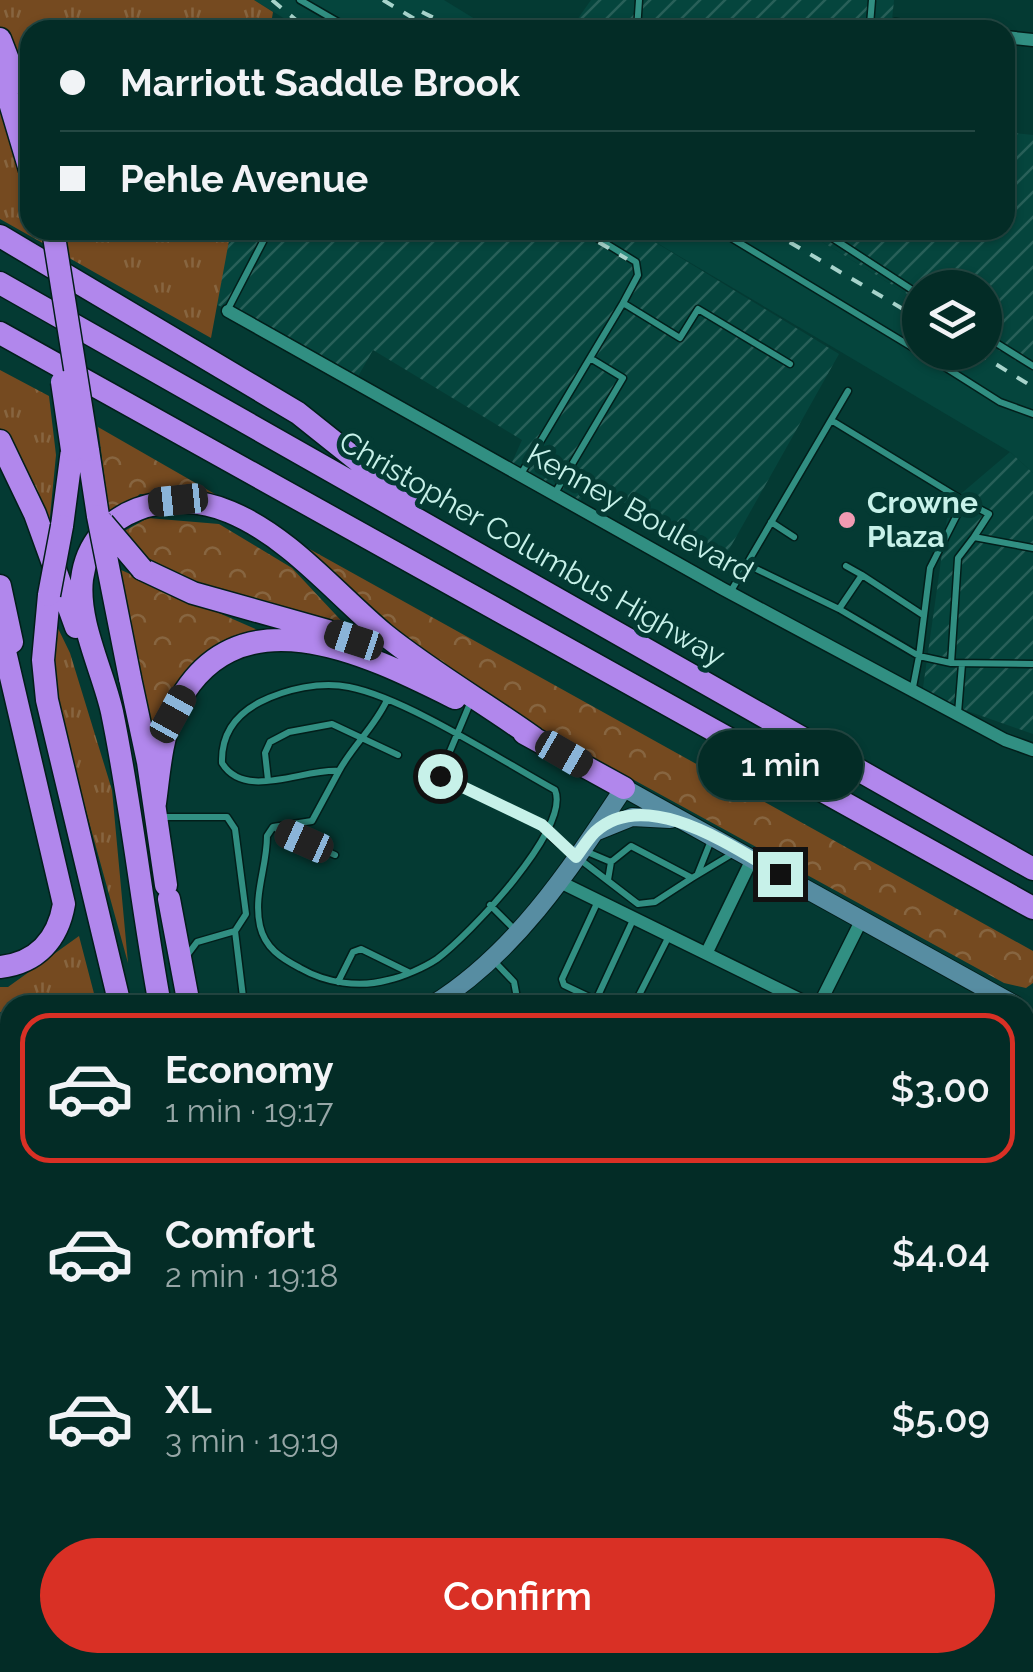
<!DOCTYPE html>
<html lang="en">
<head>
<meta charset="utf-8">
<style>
  :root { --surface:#032c26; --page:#113832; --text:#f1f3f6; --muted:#97a7a7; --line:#244843; --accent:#d93025 }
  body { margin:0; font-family:Raleway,sans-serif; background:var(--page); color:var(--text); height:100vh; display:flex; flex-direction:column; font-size:38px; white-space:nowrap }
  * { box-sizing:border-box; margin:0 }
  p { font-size:32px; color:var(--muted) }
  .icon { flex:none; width:55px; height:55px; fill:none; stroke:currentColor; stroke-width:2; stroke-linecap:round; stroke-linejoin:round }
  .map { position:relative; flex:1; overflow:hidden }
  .panel { position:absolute; left:0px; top:995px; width:1035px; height:678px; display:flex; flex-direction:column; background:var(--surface); border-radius:30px 30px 0 0; box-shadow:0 2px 8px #0004,0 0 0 2px var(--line) }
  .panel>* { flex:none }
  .hud { position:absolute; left:20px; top:20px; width:995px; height:220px; border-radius:30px; box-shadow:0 2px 8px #0004,0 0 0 2px var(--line); display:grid; align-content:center; height:220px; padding:0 40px; background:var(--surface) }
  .tools { position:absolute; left:902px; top:270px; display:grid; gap:20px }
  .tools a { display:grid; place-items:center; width:100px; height:100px; border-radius:50%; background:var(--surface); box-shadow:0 2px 8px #0004,0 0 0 2px var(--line); font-size:50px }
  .end { position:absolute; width:45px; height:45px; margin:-22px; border:12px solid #c7f1e9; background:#111; box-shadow:0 0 0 5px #111 }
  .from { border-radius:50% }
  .bubble { position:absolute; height:70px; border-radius:35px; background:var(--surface); box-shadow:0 2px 8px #0004,0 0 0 2px var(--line); font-size:32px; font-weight:600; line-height:70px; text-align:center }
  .car { position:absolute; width:30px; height:60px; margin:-30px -15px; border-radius:12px; box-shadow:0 0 8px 2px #0007; background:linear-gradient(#222 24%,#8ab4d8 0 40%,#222 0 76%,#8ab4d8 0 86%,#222 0) }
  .hud b { display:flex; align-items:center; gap:35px; height:95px; font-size:38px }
  .hud b+b { border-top:2px solid var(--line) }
  .hud i { width:25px; height:25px; background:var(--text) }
  ul { padding:18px 0 0; list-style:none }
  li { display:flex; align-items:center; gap:30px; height:150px; margin:0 20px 15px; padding:0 20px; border:5px solid transparent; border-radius:30px }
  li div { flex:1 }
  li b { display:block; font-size:38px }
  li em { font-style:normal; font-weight:600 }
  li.on { border-color:var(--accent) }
  li>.icon { width:90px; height:90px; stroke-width:1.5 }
  .primary-button { display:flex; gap:20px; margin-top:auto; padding:20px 40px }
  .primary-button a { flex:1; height:115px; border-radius:60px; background:var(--accent); color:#fff; font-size:40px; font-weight:600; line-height:115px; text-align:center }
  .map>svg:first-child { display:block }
  .built { fill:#05453d }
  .industrial { fill:url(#industrial-furrows) }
  .grass { fill:url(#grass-tufts) }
  .forest { fill:url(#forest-crowns) }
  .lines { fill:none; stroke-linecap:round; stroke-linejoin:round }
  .lane-casing { stroke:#021e1a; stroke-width:9 }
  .street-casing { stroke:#021e1a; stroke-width:15 }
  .secondary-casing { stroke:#021e1a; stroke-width:20 }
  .highway-casing { stroke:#021e1a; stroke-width:25 }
  .lane { stroke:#318f82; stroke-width:6 }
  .street { stroke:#318f82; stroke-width:12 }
  .secondary { stroke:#578da2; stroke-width:18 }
  .highway { stroke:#b187ec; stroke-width:22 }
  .rail { stroke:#a7d3cb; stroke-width:4; stroke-dasharray:12 12; stroke-linecap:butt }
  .highway-bridge-casing { stroke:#021e1a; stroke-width:25; stroke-linecap:butt }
  .highway-bridge { stroke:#b187ec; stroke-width:22 }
  .route { stroke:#c7f1e9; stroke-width:12 }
  .poi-dot { fill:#f19ab2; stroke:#043a33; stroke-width:4 }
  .labels { text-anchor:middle; stroke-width:10; stroke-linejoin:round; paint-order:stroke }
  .poi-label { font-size:30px; font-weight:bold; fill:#c7f1e9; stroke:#043a33; text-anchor:start }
  .street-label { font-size:30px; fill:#c7f1e9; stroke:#043a33 }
</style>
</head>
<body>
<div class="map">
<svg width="1033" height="1672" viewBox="0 0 1033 1672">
  <defs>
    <pattern id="industrial-furrows" width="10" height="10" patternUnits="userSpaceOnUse" patternTransform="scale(2.5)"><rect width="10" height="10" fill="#05453d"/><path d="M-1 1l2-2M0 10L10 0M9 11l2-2" fill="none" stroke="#286059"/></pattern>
    <pattern id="grass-tufts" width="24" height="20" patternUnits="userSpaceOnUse" patternTransform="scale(2.5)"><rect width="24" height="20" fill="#754a20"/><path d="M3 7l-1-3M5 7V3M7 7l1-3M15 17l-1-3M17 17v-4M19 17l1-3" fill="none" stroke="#876540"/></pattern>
    <pattern id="forest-crowns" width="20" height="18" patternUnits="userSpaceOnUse" patternTransform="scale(2.5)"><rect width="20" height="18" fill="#754a20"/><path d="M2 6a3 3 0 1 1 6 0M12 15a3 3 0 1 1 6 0" fill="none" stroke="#876540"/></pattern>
  </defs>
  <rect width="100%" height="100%" fill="#043a33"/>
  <path class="built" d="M254 0H444L493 30H303Z
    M635 230H803L920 302V352H985V342L1033 371V473L1010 452Z"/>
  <path class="industrial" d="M591 0H894L891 30H570Z
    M1005 132 1033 135V371L985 342V288H920V302L803 230H1005Z
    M231 230H635L839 354 722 562 590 482 578 505 509 469 522 440 373 350 356 380 216 304Z
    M1010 452 1033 473V734L922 695 949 504Z
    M0 1382H10V1662H987L989 1672H0Z"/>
  <path class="grass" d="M0 0H254L273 12 270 30H30V230H231L211 338 0 219Z
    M0 370 49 396 56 455 49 527 0 428Z
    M53 618 70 653 112 790 128 963 54 695Z
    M79 936 97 1005H10V1013L0 1012V987H8Z
    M1033 1301V1436L1025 1435V1302Z"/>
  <path class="forest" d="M98 427 227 501 140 494 110 521Z
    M148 518 219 524 292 568 350 630 298 620 159 574 117 535Z
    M295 541 1033 951V983L1026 988 1004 983 499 706 387 631Z
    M112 566 262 632 201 664 151 724Z
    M0 1051 10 1052V1211L0 1213Z"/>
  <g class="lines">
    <defs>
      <path id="lane" d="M300 0 352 30
        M872 0 870 25H894
        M637 30 639 0
        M584 230 636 262 638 275 623 303
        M718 230 920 352
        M820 230 920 295
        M228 309 269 230
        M985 336 1033 366
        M921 352 1000 402 1033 414
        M590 358 623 303 680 338 698 309 790 364
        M831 420 848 391
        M521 474 590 358 623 378 555 493
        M964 501 989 514 974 537
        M771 522 794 537
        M746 564 839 609 919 656 913 687
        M846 566 862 575
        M731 591 831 420 964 501 930 568 919 656 951 663 958 558 974 537 1033 548
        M839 609 862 575 923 615
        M951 663 1033 664
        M471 701 440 775 543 825 552 838 638 904 655 902 692 878
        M958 713 962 664
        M339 771 312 821 273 827 267 836C267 867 253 895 260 926 265 948 281 958 300 968 326 983 359 988 388 980 403 977 425 967 437 959 468 936 571 829 555 790 502 761 406 698 349 687 321 681 286 689 260 702 235 715 221 734 222 763 245 801 304 768 339 771 353 745 374 728 387 700
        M268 780 265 753 270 742 289 732 332 724 398 755
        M163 817H227L235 829 246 914 235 931 243 997
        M277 829 335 855
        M585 851 611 862
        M698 873 712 838
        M608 880 611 862 631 846 692 878 732 854
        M598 901 562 979 564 985 606 1005
        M490 905 517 932
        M185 958 197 942 235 931
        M494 961 514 982 517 998 513 1005
        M338 982 353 952 361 949 408 972
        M596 1000 633 920
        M634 1005 669 936
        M0 1427 10 1428
        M966 1662 968 1672
        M221 1672 223 1662
        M356 1672 357 1662
        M429 1672 430 1662
        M543 1672 545 1662
        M599 1672 602 1662
        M740 1672 742 1662
        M917 1672 918 1662"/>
      <path id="street" d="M895 25 941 30
        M1005 37 1033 40
        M228 311 723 589 1005 740 1033 750
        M558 881 811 1005
        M707 952 752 859
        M819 1005 862 919
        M823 1662 871 1672
        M270 1672 271 1662"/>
      <path id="secondary" d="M595 832 632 817 670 819
        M432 1005C515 954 571 868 624 788L1015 1005
        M0 1024 10 1025
        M1025 1150 1033 1125
        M1025 1183 1033 1175
        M1025 1442 1033 1444
        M1025 1475 1033 1473
        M1025 1551 1033 1530
        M1014 1662V1672"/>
      <path id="highway" d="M0 39 17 83
        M0 69 30 170
        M0 236 298 413 407 500
        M0 283 1033 869
        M0 333 1033 908
        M0 441 35 514 76 627
        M88 450 98 516
        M62 526 72 450
        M142 569 193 593 328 631
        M0 586 12 642
        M49 595 43 660 47 700 120 1005
        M0 630 64 904C58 939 37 963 0 967
        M130 678 148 762 166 885
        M524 733 624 788
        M155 803C159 774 161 740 173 713 232 586 367 654 455 698
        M169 899 189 1005
        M160 1005C142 908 132 809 112 712 103 671 77 622 82 579 91 507 172 487 230 512 290 537 335 593 384 634 431 672 485 703 534 738
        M1025 1215 1033 1214
        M0 1235 10 1230
        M1025 1247 1033 1246
        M1025 1282 1033 1281
        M0 1287H10
        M0 1321H10
        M0 1340H10"/>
    </defs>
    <use href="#lane" class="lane-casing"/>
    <use href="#street" class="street-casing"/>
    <use href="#secondary" class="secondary-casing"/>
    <use href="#highway" class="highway-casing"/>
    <use href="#lane" class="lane"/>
    <use href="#street" class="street"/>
    <use href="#secondary" class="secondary"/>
    <use href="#highway" class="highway"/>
    <path class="rail" d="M272 0 308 30
      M383 0 433 30
      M422 12 458 30
      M578 230 627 259
      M769 230 920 319
      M976 352 1033 387"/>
    <defs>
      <path id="highway-bridge" d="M53 230 88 450
        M62 382 72 450
        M98 516 130 678
        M103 523 142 569
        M49 595 62 526"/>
    </defs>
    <use href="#highway-bridge" class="highway-bridge-casing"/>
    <use href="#highway-bridge" class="highway-bridge"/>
  </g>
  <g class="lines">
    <path class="route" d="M440 776 542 825 576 857C582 849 588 839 595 832 646 785 734 848 780 874"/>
  </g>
  <circle class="poi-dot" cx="847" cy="520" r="10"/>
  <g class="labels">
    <g class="poi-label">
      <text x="867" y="513">Crowne<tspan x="867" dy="34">Plaza</tspan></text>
    </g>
    <g class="street-label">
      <text transform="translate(640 513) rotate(29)" y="10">Kenney Boulevard</text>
      <text transform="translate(532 549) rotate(30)" y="10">Christopher Columbus Highway</text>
    </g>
  </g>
</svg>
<div class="tools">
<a><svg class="icon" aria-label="layers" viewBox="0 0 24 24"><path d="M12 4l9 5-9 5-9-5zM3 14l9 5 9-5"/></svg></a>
</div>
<i class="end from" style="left:440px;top:776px"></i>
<i class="end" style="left:780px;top:874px"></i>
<div class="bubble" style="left:698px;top:730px;width:165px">1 min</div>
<i class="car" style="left:178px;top:500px;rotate:264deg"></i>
<i class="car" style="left:354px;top:640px;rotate:288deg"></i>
<i class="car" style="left:173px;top:714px;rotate:29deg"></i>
<i class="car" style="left:564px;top:754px;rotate:120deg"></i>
<i class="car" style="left:304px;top:841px;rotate:294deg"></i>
<div class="hud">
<b><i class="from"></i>Marriott Saddle Brook</b>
<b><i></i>Pehle Avenue</b>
</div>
<section class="panel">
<ul>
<li class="on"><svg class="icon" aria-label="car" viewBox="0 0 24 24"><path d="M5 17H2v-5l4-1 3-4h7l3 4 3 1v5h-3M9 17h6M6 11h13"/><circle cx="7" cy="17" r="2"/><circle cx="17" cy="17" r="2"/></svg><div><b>Economy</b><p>1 min · 19:17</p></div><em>$3.00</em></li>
<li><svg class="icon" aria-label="car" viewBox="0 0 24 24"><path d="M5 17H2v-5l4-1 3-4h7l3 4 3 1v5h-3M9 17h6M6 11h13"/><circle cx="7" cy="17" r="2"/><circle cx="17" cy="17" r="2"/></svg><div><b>Comfort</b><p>2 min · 19:18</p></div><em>$4.04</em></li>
<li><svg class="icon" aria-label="car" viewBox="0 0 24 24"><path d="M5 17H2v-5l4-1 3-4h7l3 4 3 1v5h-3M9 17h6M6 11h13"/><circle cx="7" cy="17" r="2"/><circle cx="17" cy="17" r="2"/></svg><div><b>XL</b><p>3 min · 19:19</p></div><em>$5.09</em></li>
</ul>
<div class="primary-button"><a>Confirm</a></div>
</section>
</div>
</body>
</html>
